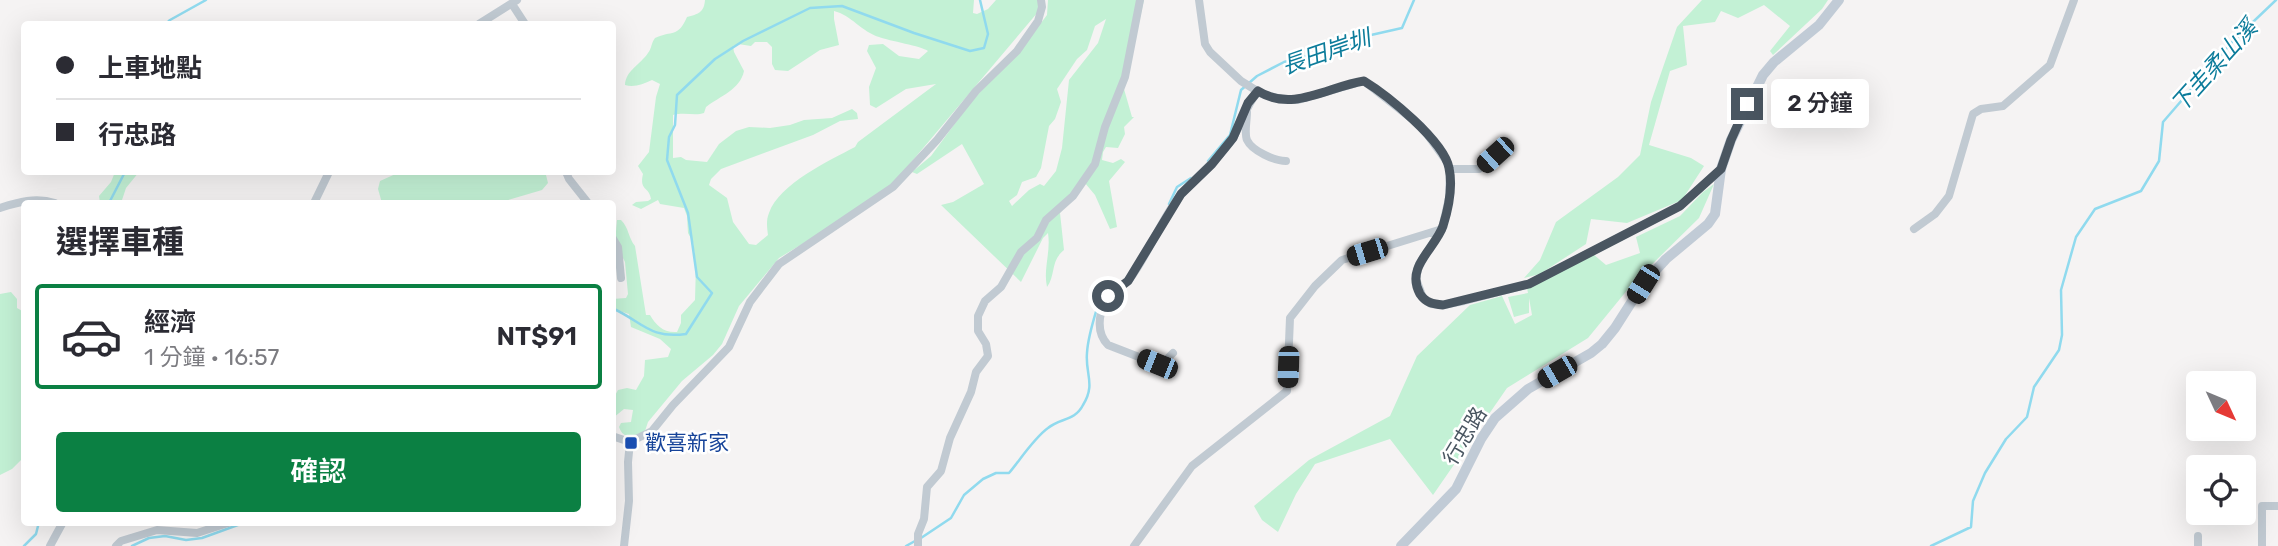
<!DOCTYPE html>
<html lang="zh-TW">
<head>
<meta charset="utf-8">
<style>
  :root { --surface:#fff; --page:#f2f2f3; --text:#2b2b33; --muted:#7c7c81; --line:#e1e1e2; --accent:#0b8043 }
  body { margin:0; font-family:Rubik,"Noto Sans TC",sans-serif; background:var(--page); color:var(--text); height:100vh; display:flex; flex-direction:column; font-size:26px; white-space:nowrap }
  * { box-sizing:border-box; margin:0 }
  p { font-size:23px; color:var(--muted) }
  .icon { flex:none; width:38px; height:38px; fill:none; stroke:currentColor; stroke-width:2; stroke-linecap:round; stroke-linejoin:round }
  .map { position:relative; flex:1; overflow:hidden }
  .sheet { position:absolute; left:21px; top:200px; width:595px; height:326px; display:flex; flex-direction:column; background:var(--surface); border-radius:7px; box-shadow:0 7px 28px #0002 }
  .sheet>* { flex:none }
  .hud { position:absolute; left:21px; top:21px; width:595px; height:154px; border-radius:7px; box-shadow:0 7px 28px #0002; display:grid; align-content:center; height:154px; padding:0 35px; background:var(--surface) }
  .needle { width:46px; rotate:134deg }
  .fabs { position:absolute; left:2186px; top:371px; display:grid; gap:14px }
  .fabs a { display:grid; place-items:center; width:70px; height:70px; border-radius:7px; background:var(--surface); box-shadow:0 7px 28px #0002; font-size:35px }
  .end { position:absolute; width:32px; height:32px; margin:-16px; border:9px solid #4a5661; background:#fff; box-shadow:0 0 0 4px #fff }
  .from { border-radius:50% }
  .bubble { position:absolute; height:49px; border-radius:7px; background:var(--surface); box-shadow:0 7px 28px #0002; font-size:23px; font-weight:600; line-height:49px; text-align:center }
  .car { position:absolute; width:21px; height:42px; margin:-21px -10px; border-radius:9px; box-shadow:0 0 5px 2px #0007; background:linear-gradient(#222 24%,#8ab4d8 0 40%,#222 0 76%,#8ab4d8 0 86%,#222 0) }
  .hud b { display:flex; align-items:center; gap:24px; height:66px; font-size:26px }
  .hud b+b { border-top:2px solid var(--line) }
  .hud i { width:18px; height:18px; background:var(--text) }
  ul { padding:0; list-style:none }
  li { display:flex; align-items:center; gap:21px; height:105px; margin:0 14px 10px; padding:0 21px; border:4px solid var(--line); border-radius:7px }
  li div { flex:1 }
  li b { display:block; font-size:26px }
  li em { font-style:normal; font-weight:600 }
  li.current { border-color:var(--accent) }
  li>.icon { width:63px; height:63px; stroke-width:1.5 }
  h2 { padding:0 35px; font-size:32px; line-height:84px }
  .button { display:flex; gap:14px; margin-top:auto; padding:14px 35px }
  .button a { flex:1; height:80px; border-radius:7px; background:var(--accent); color:#fff; font-size:28px; font-weight:600; line-height:80px; text-align:center }
  .map>svg:first-child { display:block }
  .green { fill:#c3f1d5; fill-rule:evenodd }
  .lines { fill:none; stroke-linecap:round; stroke-linejoin:round }
  .stream { stroke:#90daee; stroke-width:2.5 }
  .street { stroke:#c1cad2; stroke-width:8 }
  .secondary { stroke:#c1cbd6; stroke-width:10 }
  .route { stroke:#4a5661; stroke-width:9 }
  .transit-dot { fill:#1a4fb4; stroke:#fff; stroke-width:2.5 }
  .labels { text-anchor:middle; stroke-width:5; stroke-linejoin:round; paint-order:stroke }
  .street-label { font-size:21px; fill:#4a5661; stroke:#fff }
  .transit-label { font-size:21px; fill:#164399; stroke:#fff; text-anchor:start }
  .water-label { font-size:23px; font-style:italic; fill:#0c7c9b; stroke:#fff }
</style>
</head>
<body>
<div class="map">
<svg width="2278" height="546" viewBox="0 0 2278 546">
  <rect width="100%" height="100%" fill="#f5f3f3"/>
  <path class="green" d="M705 0H974L973 13 977 14 988 9 996 0H1041L1038 12 897 179 867 205 779 258 739 306 722 344 713 355 682 381 648 422 645 431C634 436 624 441 619 427L621 423 631 422 633 410 624 409 613 418V399L618 390 627 388 636 390 644 376 645 360 668 357 671 349 660 339 631 327 629 314 613 309 612 299 626 298 628 294 625 262 615 242 617 220H621C629 228 628 237 635 246L646 315H650C656 325 663 333 677 332L681 323V315L695 300 696 264 693 242 688 233 687 216 684 208 660 204 658 200 641 209 632 205 636 202 648 201 651 199C649 186 639 191 643 174L638 166 649 152 656 97 660 84 652 80C643 84 634 88 625 85 626 70 640 65 648 53 652 48 651 43 655 38 672 30 678 38 687 17 698 14 704 13 705 0ZM834 11C851 15 862 32 879 37 889 41 922 46 928 51L919 59 899 56 883 44 869 45 867 51 876 68 869 87 870 105 876 108 906 89 936 84 858 142 855 147C830 160 779 184 769 213 766 220 767 227 768 235L756 245 749 244 733 222 727 198 709 185 711 179 721 169 813 135 840 121 858 119 857 113 852 109 832 118 804 120 790 125 770 128 749 127 736 131 719 144 707 162 686 160 681 157 673 158V115C684 112 696 116 704 113L706 107C720 96 740 90 744 71L734 52 733 46 738 44 751 46 755 42H767L772 47V64L775 70 788 71 820 50 839 45 834 19Z
    M1048 0H1144L1124 89 1132 117H1134L1124 127 1125 134 1118 148 1106 147 1103 152 1102 160 1113 163 1121 159 1125 162 1109 181 1117 227 1110 229 1095 195 1085 183 1060 213 1064 250C1050 261 1056 275 1047 287 1043 269 1051 252 1048 233L1043 238 1021 282 941 205 953 202 984 184 962 144 917 174 912 172 931 156 970 103 1025 44 1047 15ZM1106 19 1098 43 1069 80 1062 148 1056 171 1044 186 1040 184 1029 190 1012 206 1009 201 1017 195 1022 182 1036 177 1041 168 1049 126 1055 119 1061 102 1057 89 1077 59 1087 50 1095 26Z
    M1702 0H1828L1822 9 1773 55 1770 51 1790 26 1764 5 1738 18 1721 11 1715 22 1683 26 1687 65 1670 71 1649 145 1691 158 1704 166 1682 200 1627 223 1591 219 1586 244 1540 274 1524 278 1540 260 1556 222 1618 177 1640 155 1651 102 1677 27Z
    M115 172H139L126 188 121 203H100L99 196 111 182Z
    M400 172H543L546 175 548 183 542 190 498 203H382L378 189 380 181Z
    M1714 184 1699 218 1633 283 1588 338 1507 388 1433 495 1390 439 1315 464 1296 494 1278 532 1262 520 1254 506 1309 460 1390 416 1417 356 1470 305 1502 296 1515 324 1532 315 1529 298V313L1514 317 1508 297 1528 293 1527 288 1593 254 1606 265 1640 253 1636 237 1680 216 1703 192Z
    M11 292 17 299V308L24 312V457L12 469 0 475V294Z"/>
  <g class="lines">
    <path class="stream" d="M166 24 170 20 206 0
      M1208 161 1230 135 1241 90 1257 76 1284 62 1352 45 1371 35 1402 28 1414 0
      M109 203 125 172
      M1169 204 1177 187 1191 178
      M612 308C643 322 649 339 686 334L712 293 697 277 688 213 667 160 669 137 675 125 677 95 715 59 743 41 810 8 842 6 914 33 970 51 984 48 988 34 980 0
      M921 538 951 518 964 495 983 479 996 473H1009C1020 460 1034 438 1048 428 1060 418 1075 421 1083 405 1096 384 1085 374 1087 353 1088 334 1096 313 1101 295L1108 291
      M24 546 36 534 39 522
      M132 546 149 538 165 536 186 540 202 538 246 522
      M906 546 915 541
      M1931 546 1971 527 1973 501 1985 473 2006 439 2027 417 2034 387 2059 350 2062 335 2061 290 2076 237 2095 209 2141 191 2159 161 2163 122 2233 41 2276 0"/>
    <path class="street" d="M1199 0 1205 44 1210 52 1241 81 1262 94 1282 99 1298 100 1364 81 1421 126 1447 162 1450 169 1449 198 1442 229 1419 264 1416 279 1423 298 1431 304 1443 305 1464 301 1529 284 1680 206 1721 169
      M512 4 525 24
      M479 24 517 0
      M1247 112C1247 121 1244 133 1247 140 1252 151 1275 161 1286 161
      M1450 169H1479L1495 154
      M566 172 569 179 588 203
      M314 203 329 172
      M0 208C18 202 36 197 55 203
      M1914 229 1935 214 1949 196 1973 114 1981 109 2003 106 2050 65 2074 0
      M612 237 618 247 621 278
      M1173 353 1164 362 1157 364 1108 345C1096 333 1099 315 1105 300 1109 290 1122 288 1129 280 1150 253 1160 219 1182 193 1198 174 1219 160 1233 138 1242 123 1246 106 1258 91
      M612 436 630 442
      M2198 536V546
      M50 546 63 522
      M116 546 121 541 157 530 197 533 231 522
      M624 546 629 501 628 462 630 442 652 431 673 405 729 347 750 302 779 264 893 187 937 140 976 91 1017 51 1038 21 1042 7 1041 0
      M918 546V534L924 519 927 487 941 471 950 438 971 392 976 372 988 356 986 344 978 331V316L985 301 1001 287 1021 252 1037 238 1046 220 1073 196 1095 164 1105 127 1125 77 1140 0
      M1134 546 1192 466 1287 391 1290 318 1315 286 1342 260 1442 229
      M2262 546V506H2278"/>
    <path class="secondary" d="M1401 546 1456 489 1481 439 1495 418 1528 389 1591 353 1602 344 1615 328 1643 284 1666 259 1708 224 1715 214 1721 169 1731 140 1763 75 1774 62 1819 25 1839 0"/>
  </g>
  <g class="lines">
    <path class="route" d="M1108 296 1128 281 1181 194 1212 164 1233 138 1248 103 1258 91C1293 113 1329 86 1364 81 1387 95 1444 141 1449 168 1453 186 1448 210 1443 226 1435 249 1405 267 1420 294 1426 303 1433 304 1443 305L1529 284 1680 206 1721 169 1731 140 1747 104"/>
  </g>
  <rect class="transit-dot" x="624" y="436" width="14" height="14" rx="3.5"/>
  <g class="labels">
    <g class="street-label">
      <text transform="translate(1465 436) rotate(-59)" y="7">行忠路</text>
    </g>
    <g class="transit-label">
      <text x="645" y="450">歡喜新家</text>
    </g>
    <g class="water-label">
      <text transform="translate(1326 52) rotate(-19)" y="8">長田岸圳</text>
      <text transform="translate(2214 66) rotate(-48)" y="8">下圭柔山溪</text>
    </g>
  </g>
</svg>
<div class="fabs">
<a><svg class="needle" viewBox="-14 -14 28 28"><path d="M0-13l5 13h-10z" fill="#e53935"/><path d="M0 13l5-13h-10z" fill="#7c7c81"/></svg></a>
<a><svg class="icon" aria-label="locate" viewBox="0 0 24 24"><circle cx="12" cy="12" r="6"/><path d="M12 2v4M12 18v4M2 12h4M18 12h4"/></svg></a>
</div>
<i class="end from" style="left:1108px;top:296px"></i>
<i class="end" style="left:1747px;top:104px"></i>
<div class="bubble" style="left:1771px;top:79px;width:98px">2 分鐘</div>
<i class="car" style="left:1495px;top:155px;rotate:228deg"></i>
<i class="car" style="left:1367px;top:252px;rotate:253deg"></i>
<i class="car" style="left:1643px;top:284px;rotate:212deg"></i>
<i class="car" style="left:1157px;top:364px;rotate:292deg"></i>
<i class="car" style="left:1288px;top:367px;rotate:182deg"></i>
<i class="car" style="left:1557px;top:372px;rotate:240deg"></i>
<div class="hud">
<b><i class="from"></i>上車地點</b>
<b><i></i>行忠路</b>
</div>
<section class="sheet">
<h2>選擇車種</h2>
<ul>
<li class="current"><svg class="icon" aria-label="car" viewBox="0 0 24 24"><path d="M5 17H2v-5l4-1 3-4h7l3 4 3 1v5h-3M9 17h6M6 11h13"/><circle cx="7" cy="17" r="2"/><circle cx="17" cy="17" r="2"/></svg><div><b>經濟</b><p>1 分鐘 · 16:57</p></div><em>NT$91</em></li>
</ul>
<div class="button"><a>確認</a></div>
</section>
</div>
</body>
</html>
